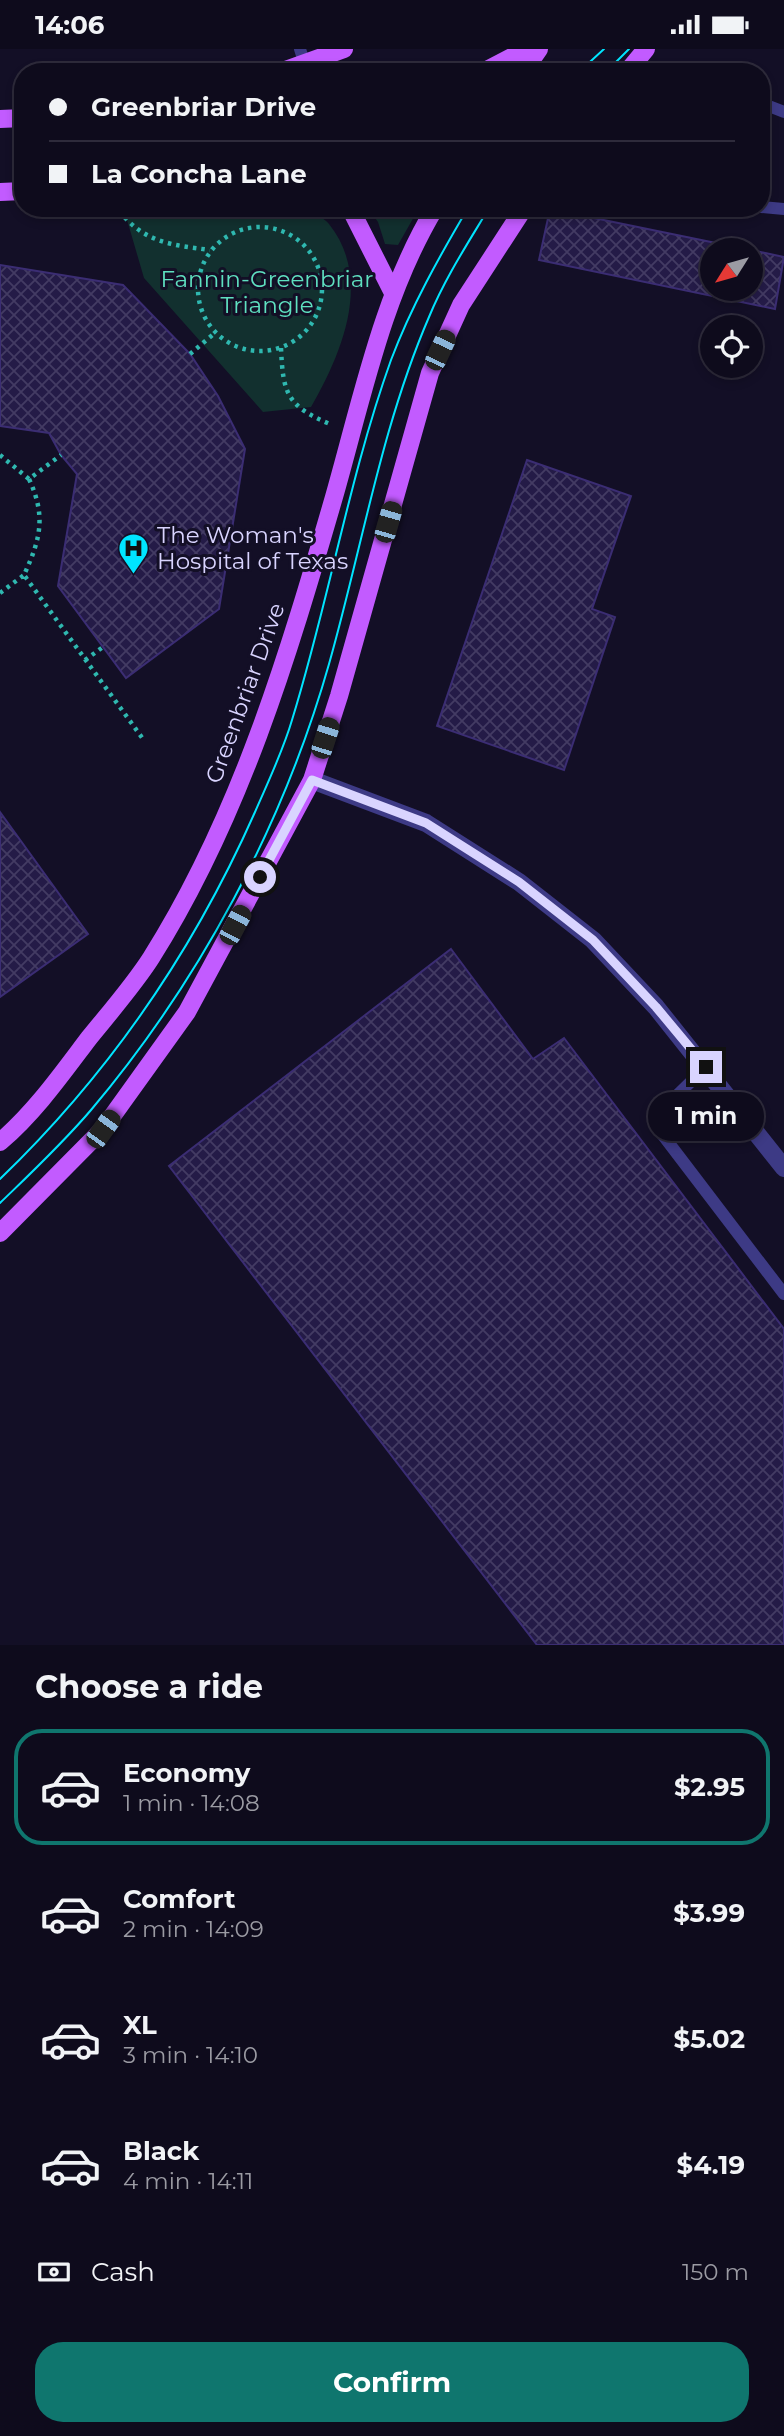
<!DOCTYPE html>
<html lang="en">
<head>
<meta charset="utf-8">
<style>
  :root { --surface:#0e0b1c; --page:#171425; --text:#f1f3f6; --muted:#9b9ba3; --line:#2e2b3b; --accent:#0f766e }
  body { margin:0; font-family:Montserrat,sans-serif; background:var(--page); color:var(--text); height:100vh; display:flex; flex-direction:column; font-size:26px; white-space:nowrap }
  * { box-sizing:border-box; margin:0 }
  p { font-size:23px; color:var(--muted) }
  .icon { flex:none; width:38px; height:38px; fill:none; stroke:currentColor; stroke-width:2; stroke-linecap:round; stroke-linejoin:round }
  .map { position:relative; height:1596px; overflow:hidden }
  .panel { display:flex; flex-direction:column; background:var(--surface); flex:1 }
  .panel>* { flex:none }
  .banner { position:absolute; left:14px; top:14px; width:756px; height:154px; border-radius:28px; box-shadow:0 4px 10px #0003,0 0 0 2px var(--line); display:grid; align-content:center; height:154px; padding:0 35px; background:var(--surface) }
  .needle { width:46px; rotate:233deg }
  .fabs { position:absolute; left:700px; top:189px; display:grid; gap:14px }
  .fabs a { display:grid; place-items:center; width:63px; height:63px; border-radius:50%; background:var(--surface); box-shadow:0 4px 10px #0003,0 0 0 2px var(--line); font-size:35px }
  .end { position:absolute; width:32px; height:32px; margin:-16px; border:9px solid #d9d4ff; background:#111; box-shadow:0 0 0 4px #111 }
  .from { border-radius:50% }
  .bubble { position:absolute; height:49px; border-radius:24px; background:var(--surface); box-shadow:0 4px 10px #0003,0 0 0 2px var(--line); font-size:23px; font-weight:700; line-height:49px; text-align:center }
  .car { position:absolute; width:21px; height:42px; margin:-21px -10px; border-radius:9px; box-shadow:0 0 5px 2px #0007; background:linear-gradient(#222 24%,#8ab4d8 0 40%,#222 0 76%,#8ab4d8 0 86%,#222 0) }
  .banner b { display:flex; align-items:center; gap:24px; height:66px; font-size:26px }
  .banner b+b { border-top:2px solid var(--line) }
  .banner i { width:18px; height:18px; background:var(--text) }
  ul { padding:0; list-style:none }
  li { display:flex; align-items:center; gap:21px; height:116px; margin:0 14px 10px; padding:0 21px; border:4px solid transparent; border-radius:28px }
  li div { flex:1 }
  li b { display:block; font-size:26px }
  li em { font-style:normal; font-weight:700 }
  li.selected { border-color:var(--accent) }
  li>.icon { width:63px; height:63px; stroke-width:1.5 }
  h2 { padding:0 35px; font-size:32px; line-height:84px }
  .pay { display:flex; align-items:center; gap:18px; height:77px; padding:0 35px; font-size:26px }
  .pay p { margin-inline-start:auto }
  .button { display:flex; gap:14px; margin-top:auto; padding:14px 35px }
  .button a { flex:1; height:80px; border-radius:28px; background:var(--accent); color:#fff; font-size:28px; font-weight:700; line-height:80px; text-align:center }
  .status { display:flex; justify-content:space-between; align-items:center; height:49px; padding:0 35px; background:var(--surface); direction:ltr }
  .status svg { height:19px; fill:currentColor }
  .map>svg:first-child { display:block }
  .green { fill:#12302f }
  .building { fill:url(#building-cross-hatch); stroke:#3b2d73; stroke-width:2 }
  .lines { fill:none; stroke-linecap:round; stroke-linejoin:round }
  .path { stroke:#2fb8b0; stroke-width:4.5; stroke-dasharray:3.5 5; stroke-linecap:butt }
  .service { stroke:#3d3a85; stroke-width:12 }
  .minor { stroke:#3d3a85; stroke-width:18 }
  .primary { stroke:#c25bff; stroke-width:18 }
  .tram { stroke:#00e5ff; stroke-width:2 }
  .route { stroke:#d9d4ff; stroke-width:9 }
  .labels { text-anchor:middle; stroke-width:6; stroke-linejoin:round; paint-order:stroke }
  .park-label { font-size:23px; fill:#5fe0c0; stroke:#130f26 }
  .poi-label { font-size:23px; fill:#d9d4ff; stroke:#130f26; text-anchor:start }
  .street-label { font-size:23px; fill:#d9d4ff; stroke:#130f26 }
</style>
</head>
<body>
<div class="status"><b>14:06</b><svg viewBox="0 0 49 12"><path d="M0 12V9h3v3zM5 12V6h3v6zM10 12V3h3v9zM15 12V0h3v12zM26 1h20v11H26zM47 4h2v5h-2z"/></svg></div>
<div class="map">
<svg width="784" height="1596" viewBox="0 0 784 1596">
  <defs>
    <pattern id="building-cross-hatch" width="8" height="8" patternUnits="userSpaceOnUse" patternTransform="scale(1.75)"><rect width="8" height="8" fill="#241b47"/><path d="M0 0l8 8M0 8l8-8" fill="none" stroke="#433b63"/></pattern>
  </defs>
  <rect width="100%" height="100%" fill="#130f26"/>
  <path class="green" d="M148 159H307C314 164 324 169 329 175 373 230 342 304 311 358L263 363 144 229 125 164Z
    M368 159H419L398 196 385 195 378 173Z"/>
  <path class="building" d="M550 160 750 201H712V240H751V201L784 208 775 260 539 211Z
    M0 216 123 236 190 305 218 347 245 400 219 560 126 629 58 537 77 425 61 406 49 384 0 377Z
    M527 411 631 447 592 560 615 568 564 721 437 677Z
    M0 763 88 885 0 948Z
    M451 900 533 1010 564 989 784 1280V1596H537L169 1117Z"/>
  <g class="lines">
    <path class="path" d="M119 162C145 194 172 196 210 201
      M198 240a62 62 0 1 1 124 0a62 62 0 1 1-124 0Z
      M281 299C283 343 286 357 330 375
      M190 305 216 283
      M0 406 29 430 61 406
      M29 430C46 467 41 489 24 526L143 690
      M0 544 24 526
      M85 611 103 598"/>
    <path class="service" d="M300 0 305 16
      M761 54 784 63
      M761 158 784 160
      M706 1018 667 1056 662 1085 784 1245"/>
    <path class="minor" d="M312 731 426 774 519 833 593 891 656 958 784 1119"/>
    <path class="primary" d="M280 23 344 0
      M483 23 527 0
      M523 23 539 0
      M627 23 646 0
      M0 70 23 69
      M0 143 23 142
      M350 159 393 244
      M0 1093C35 1063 61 1026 89 989 110 963 133 937 151 909 240 768 288 607 334 448 362 350 382 247 435 159
      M0 1184 103 1080 187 963 312 731 339 647 430 324 461 256 524 159"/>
    <path class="tram" d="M579 23 604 0
      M606 23 629 0
      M0 1130C109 1025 194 901 255 763 268 733 283 702 292 671 329 552 349 428 391 311 411 258 439 208 468 159
      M0 1154C31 1124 63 1094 91 1061 199 933 283 777 329 615 362 499 381 379 429 268 445 229 468 194 489 159"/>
  </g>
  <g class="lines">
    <path class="route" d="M260 828 312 731 426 774 519 833 593 891 656 958 706 1018"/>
  </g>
  <defs>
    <symbol id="hospital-pin" viewBox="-11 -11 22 30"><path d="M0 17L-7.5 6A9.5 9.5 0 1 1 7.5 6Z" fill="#00e5ff" stroke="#130f26"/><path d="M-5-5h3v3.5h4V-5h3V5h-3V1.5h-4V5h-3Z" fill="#111"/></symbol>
  </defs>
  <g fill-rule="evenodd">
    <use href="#hospital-pin" x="116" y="482" width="35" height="47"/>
  </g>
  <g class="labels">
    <g class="park-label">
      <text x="267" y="238">Fannin-Greenbriar<tspan x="267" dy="26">Triangle</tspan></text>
    </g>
    <g class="poi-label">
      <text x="157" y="494">The Woman's<tspan x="157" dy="26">Hospital of Texas</tspan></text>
    </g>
    <g class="street-label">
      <text transform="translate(245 644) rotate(-70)" y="8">Greenbriar Drive</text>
    </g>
  </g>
</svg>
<div class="fabs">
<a><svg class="needle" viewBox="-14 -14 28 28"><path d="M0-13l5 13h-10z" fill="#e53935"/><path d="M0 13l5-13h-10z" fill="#9b9ba3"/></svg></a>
<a><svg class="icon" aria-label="locate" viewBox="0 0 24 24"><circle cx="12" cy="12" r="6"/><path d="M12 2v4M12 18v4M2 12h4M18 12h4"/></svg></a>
</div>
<i class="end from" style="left:260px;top:828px"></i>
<i class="end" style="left:706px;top:1018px"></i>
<div class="bubble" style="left:648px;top:1043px;width:116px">1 min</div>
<i class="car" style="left:440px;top:301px;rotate:25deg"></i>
<i class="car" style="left:388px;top:473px;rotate:16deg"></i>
<i class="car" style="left:325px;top:689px;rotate:18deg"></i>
<i class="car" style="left:235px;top:876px;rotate:28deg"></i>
<i class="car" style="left:103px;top:1080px;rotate:36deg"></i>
<div class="banner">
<b><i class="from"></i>Greenbriar Drive</b>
<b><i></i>La Concha Lane</b>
</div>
</div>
<section class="panel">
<h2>Choose a ride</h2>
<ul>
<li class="selected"><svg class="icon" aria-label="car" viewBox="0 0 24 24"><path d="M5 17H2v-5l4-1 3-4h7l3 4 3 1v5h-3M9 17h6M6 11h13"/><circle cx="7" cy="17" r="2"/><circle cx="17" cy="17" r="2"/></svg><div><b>Economy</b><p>1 min · 14:08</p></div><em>$2.95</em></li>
<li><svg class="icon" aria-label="car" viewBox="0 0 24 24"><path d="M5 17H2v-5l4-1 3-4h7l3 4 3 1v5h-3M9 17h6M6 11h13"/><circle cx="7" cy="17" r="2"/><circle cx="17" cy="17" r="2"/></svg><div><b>Comfort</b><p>2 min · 14:09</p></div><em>$3.99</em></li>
<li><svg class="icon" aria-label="car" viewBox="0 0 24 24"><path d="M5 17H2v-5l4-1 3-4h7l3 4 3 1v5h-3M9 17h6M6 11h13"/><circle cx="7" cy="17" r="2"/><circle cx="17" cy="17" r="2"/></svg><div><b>XL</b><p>3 min · 14:10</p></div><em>$5.02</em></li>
<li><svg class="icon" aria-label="car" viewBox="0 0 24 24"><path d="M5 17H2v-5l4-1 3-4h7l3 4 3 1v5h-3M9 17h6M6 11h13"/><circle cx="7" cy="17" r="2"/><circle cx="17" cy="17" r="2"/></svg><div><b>Black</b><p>4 min · 14:11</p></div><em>$4.19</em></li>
</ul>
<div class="pay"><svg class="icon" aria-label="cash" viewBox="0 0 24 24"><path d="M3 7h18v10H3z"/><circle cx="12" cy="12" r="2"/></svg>Cash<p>150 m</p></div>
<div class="button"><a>Confirm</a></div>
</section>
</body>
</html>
